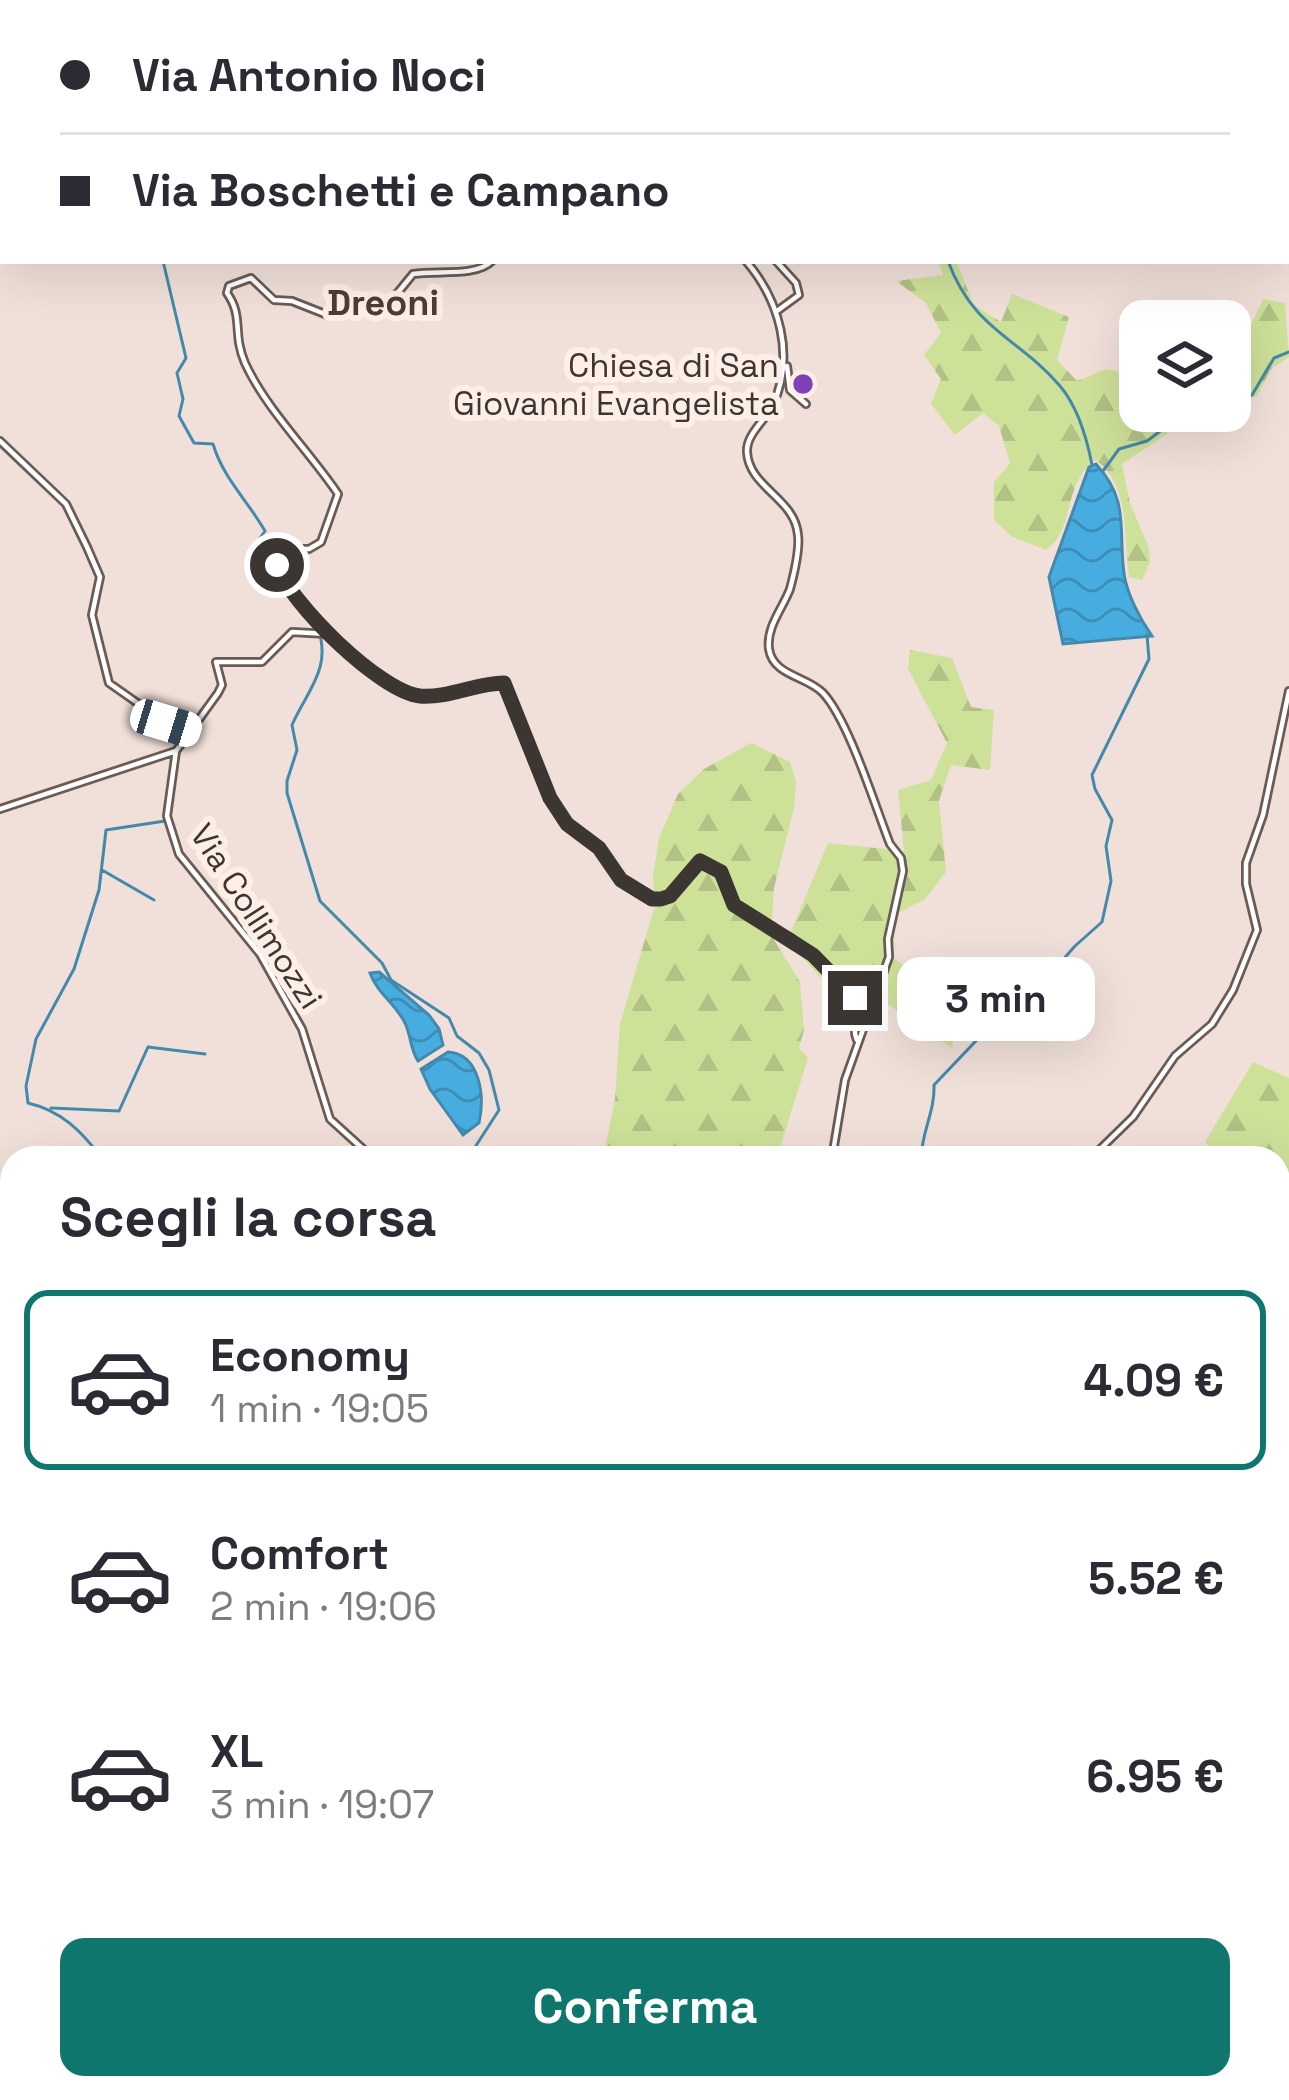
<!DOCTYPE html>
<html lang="it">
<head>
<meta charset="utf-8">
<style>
  :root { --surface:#fff; --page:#f2f2f3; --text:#2b2b33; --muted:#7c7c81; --line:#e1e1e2; --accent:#0f766e }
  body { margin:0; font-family:"Space Grotesk",sans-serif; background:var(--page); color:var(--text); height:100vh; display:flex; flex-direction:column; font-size:45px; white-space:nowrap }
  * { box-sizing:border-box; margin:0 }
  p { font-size:39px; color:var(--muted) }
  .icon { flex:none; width:66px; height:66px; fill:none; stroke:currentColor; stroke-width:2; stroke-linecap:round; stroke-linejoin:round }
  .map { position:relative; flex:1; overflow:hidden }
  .sheet { position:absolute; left:0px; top:1146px; width:1290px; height:954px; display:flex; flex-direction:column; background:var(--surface); border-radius:36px 36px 0 0; box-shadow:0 12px 48px #0002 }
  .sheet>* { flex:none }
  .hud { position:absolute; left:0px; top:0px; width:1290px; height:264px; box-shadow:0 12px 48px #0002; display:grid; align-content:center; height:264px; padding:0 60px; background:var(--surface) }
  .buttons { position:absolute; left:1119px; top:300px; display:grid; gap:24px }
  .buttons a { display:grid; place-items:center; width:132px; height:132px; border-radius:24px; background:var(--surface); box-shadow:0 12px 48px #0002; font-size:60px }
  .end { position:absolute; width:54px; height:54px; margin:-27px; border:15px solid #3c3633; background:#fff; box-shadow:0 0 0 6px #fff }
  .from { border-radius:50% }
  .bubble { position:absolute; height:84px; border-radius:24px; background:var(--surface); box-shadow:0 12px 48px #0002; font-size:39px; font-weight:600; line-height:84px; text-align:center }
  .car { position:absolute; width:36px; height:72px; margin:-36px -18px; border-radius:15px; box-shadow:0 0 9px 3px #0007; background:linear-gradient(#fff 24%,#345 0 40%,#fff 0 76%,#345 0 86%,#fff 0) }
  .hud b { display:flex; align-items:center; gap:42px; height:114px; font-size:45px }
  .hud b+b { border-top:3px solid var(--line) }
  .hud i { width:30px; height:30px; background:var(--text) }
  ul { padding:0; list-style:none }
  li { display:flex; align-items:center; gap:36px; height:180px; margin:0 24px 18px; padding:0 36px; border:6px solid transparent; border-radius:24px }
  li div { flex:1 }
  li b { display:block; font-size:45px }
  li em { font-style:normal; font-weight:600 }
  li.on { border-color:var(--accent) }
  li>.icon { width:108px; height:108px; stroke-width:1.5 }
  h2 { padding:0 60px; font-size:54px; line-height:144px }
  .cta { display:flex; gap:24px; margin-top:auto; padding:24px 60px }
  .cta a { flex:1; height:138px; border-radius:24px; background:var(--accent); color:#fff; font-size:48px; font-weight:600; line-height:138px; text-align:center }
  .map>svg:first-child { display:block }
  .forest { fill:url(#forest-firs) }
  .water { fill:url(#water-waves); stroke:#4489ac; stroke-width:3 }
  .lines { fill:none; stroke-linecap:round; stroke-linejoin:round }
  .stream { stroke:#4489ac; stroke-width:3 }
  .minor-casing { stroke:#6a5c55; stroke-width:10 }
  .secondary-casing { stroke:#6a5c55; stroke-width:14 }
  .minor { stroke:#fff; stroke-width:4.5 }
  .secondary { stroke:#fff; stroke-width:8 }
  .route { stroke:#3c3633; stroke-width:15 }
  .poi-dot { fill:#7e41b7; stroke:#feeee6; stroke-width:4.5 }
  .labels { text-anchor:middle; stroke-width:12; stroke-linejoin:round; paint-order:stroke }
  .poi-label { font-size:33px; fill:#3c3633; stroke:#feeee6; text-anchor:end }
  .street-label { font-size:33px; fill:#3c3633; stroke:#feeee6 }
  .neighbourhood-label { font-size:36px; font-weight:bold; fill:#4a3d37; stroke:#feeee6 }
</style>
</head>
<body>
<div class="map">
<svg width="1289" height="2100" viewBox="0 0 1289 2100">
  <defs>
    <pattern id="forest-firs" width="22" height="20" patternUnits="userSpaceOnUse" patternTransform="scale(3)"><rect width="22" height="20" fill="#cee199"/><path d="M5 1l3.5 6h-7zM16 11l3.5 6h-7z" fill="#b2c284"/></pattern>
    <pattern id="water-waves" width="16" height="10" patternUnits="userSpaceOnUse" patternTransform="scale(3)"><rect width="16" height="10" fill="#47ade0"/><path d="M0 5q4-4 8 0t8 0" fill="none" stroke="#3c8eb6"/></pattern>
  </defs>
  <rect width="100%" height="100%" fill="#f1e0d9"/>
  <path class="forest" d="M938 261H956L974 305 1001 322 1012 294 1069 317 1057 360 1077 381 1106 369 1140 376V411H1201L1122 464 1130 503 1149 548 1150 562 1142 580 1129 577C1123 537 1131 486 1096 460 1061 484 1077 528 1046 550L1011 536 994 520V482L1010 463 999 426 983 413 955 435 931 404 941 379 924 355 941 333 926 303 896 281 943 275Z
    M1263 299 1285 303 1289 357 1271 369 1257 396 1230 405V329L1252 323Z
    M910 650 952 658 971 707 994 710 990 770 951 765 939 801 946 872 925 899 896 914 893 958 946 995 950 1002 953 1049 883 1001 840 998 787 941 828 843 904 851 898 790 931 780 947 743 908 669Z
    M751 743 790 762 796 782 794 808 774 888 771 935 800 982 804 1030 799 1048 808 1058 778 1154 797 1158H603L615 1099 620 1024 655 905 653 876 659 838 678 794 704 769Z
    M1253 1062 1289 1078V1891L1278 1666V1158H1223L1205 1142Z
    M12 1737V1906L7 1908 0 1893V1739Z"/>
  <path class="water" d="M1096 464C1130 501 1118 529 1124 574 1127 594 1140 619 1152 636L1063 644 1049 577 1089 467Z
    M379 972 429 1015 439 1029 443 1045 418 1061C410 1049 411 1035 405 1023 396 1004 377 993 370 973Z
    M448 1052C480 1054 485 1096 479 1123L463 1135 430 1089 421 1069Z
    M950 2088H1112V2100H951Z"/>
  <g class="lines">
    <path class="stream" d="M682 0 683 3
      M839 0 840 3
      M244 3 245 0
      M311 3 313 0
      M391 3 393 0
      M524 3 529 0
      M965 3 966 0
      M163 261 186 358 177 373 183 399 179 416 194 443 213 444C223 478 248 501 265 531L253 548C259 577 282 590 303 608
      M948 261C974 331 1017 336 1060 386 1077 406 1087 439 1092 465
      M1230 397 1252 395 1274 358 1289 352
      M1103 471 1119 449 1147 441 1187 411
      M317 625C333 668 308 689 292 725L297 750 287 781V793L320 901 382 963 391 980 449 1018 457 1036 479 1053 489 1070 499 1110 468 1158
      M102 870 154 900
      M51 1108 119 1111 148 1047 205 1054
      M102 1158C81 1131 62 1111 28 1103L26 1086 36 1039 74 969 99 890 106 830 165 821
      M921 1158C922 1131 935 1111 934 1085L992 1024 1023 1005 1075 946 1102 922 1111 881 1106 846 1112 820 1095 789 1092 775 1149 659 1147 635
      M0 1237 12 1234
      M0 1275 12 1276
      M945 2088 946 2100"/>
    <defs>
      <path id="minor" d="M629 3 630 0
        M1287 56 1289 41
        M1287 106 1289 105
        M1287 229 1289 225
        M746 261C780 301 795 356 773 405 766 420 746 434 747 452 749 488 795 498 798 535 800 551 794 574 790 589 783 608 766 627 769 649 773 676 807 676 823 693 849 721 875 806 890 844L901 858 903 871 888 939 889 957 845 1080 832 1158
        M776 261 796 283 799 295 777 311
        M787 366 790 390 806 404
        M0 441 66 504 87 547 100 577 92 615 109 683 166 723 191 730
        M328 634 284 584 277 565 289 549H309L321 542 338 494C309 451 266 409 245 363 232 333 244 317 227 293L229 286 251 278 274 300 292 301 330 316 351 304 367 302 371 315 391 301 413 274C438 270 476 277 492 261
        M176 751 167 816 179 854 260 954 302 1029 330 1119 373 1158
        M0 809 176 751 218 693 222 685 216 662H262L292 632 328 634 340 648 407 693 442 696 504 683 550 798 567 823 599 849 621 880 652 899H661L670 896 699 861C726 867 719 885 733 903 747 922 772 926 791 938 815 954 834 977 855 997 863 1012 850 1026 857 1040
        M381 1158 394 1153 401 1158
        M1091 1158 1133 1117 1175 1056 1212 1024 1233 990 1257 930 1246 884V863L1263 815 1289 691
        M12 1456 4 1462 12 1486
        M0 1522H12
        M1278 1886 1289 1887
        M0 1966 12 1944
        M417 2100 418 2088
        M595 2100 600 2088"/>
      <path id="secondary" d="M0 1404 12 1403
        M1278 1734 1289 1752"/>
    </defs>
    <use href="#minor" class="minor-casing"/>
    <use href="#secondary" class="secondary-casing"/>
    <use href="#minor" class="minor"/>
    <use href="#secondary" class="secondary"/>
  </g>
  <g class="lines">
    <path class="route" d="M277 565C289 602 380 692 420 696 450 698 476 683 504 683L550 798 567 824 599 848 621 880 652 899H661L670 896 700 861 721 872 734 905 813 955 855 998"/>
  </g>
  <circle class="poi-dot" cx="803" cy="384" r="12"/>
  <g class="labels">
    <g class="poi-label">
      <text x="779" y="377">Chiesa di San<tspan x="779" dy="38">Giovanni Evangelista</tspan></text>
    </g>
    <g class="street-label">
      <text transform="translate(257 916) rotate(57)" y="12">Via Collimozzi</text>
    </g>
    <g class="neighbourhood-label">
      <text x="383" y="315">Dreoni</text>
    </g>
  </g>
</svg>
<div class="buttons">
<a><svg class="icon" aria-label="layers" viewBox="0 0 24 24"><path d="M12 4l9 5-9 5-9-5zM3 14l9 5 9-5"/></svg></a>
</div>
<i class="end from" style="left:277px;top:565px"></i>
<i class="end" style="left:855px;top:998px"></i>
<div class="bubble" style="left:897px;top:957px;width:198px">3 min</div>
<i class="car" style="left:166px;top:723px;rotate:107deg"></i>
<div class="hud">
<b><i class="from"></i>Via Antonio Noci</b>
<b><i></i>Via Boschetti e Campano</b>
</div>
<section class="sheet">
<h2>Scegli la corsa</h2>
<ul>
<li class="on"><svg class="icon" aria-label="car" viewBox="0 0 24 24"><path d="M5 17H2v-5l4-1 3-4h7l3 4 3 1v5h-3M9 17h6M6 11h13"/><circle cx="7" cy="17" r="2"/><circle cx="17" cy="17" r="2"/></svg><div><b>Economy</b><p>1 min · 19:05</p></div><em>4.09 €</em></li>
<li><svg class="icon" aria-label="car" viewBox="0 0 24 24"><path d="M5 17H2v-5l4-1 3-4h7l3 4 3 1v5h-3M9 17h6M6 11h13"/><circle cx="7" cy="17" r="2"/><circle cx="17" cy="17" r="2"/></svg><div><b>Comfort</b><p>2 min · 19:06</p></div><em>5.52 €</em></li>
<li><svg class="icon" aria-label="car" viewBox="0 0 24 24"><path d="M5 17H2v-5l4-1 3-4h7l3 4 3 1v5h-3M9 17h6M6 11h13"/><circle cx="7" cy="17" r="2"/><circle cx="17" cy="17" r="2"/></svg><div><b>XL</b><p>3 min · 19:07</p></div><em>6.95 €</em></li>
</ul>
<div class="cta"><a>Conferma</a></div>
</section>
</div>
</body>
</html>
